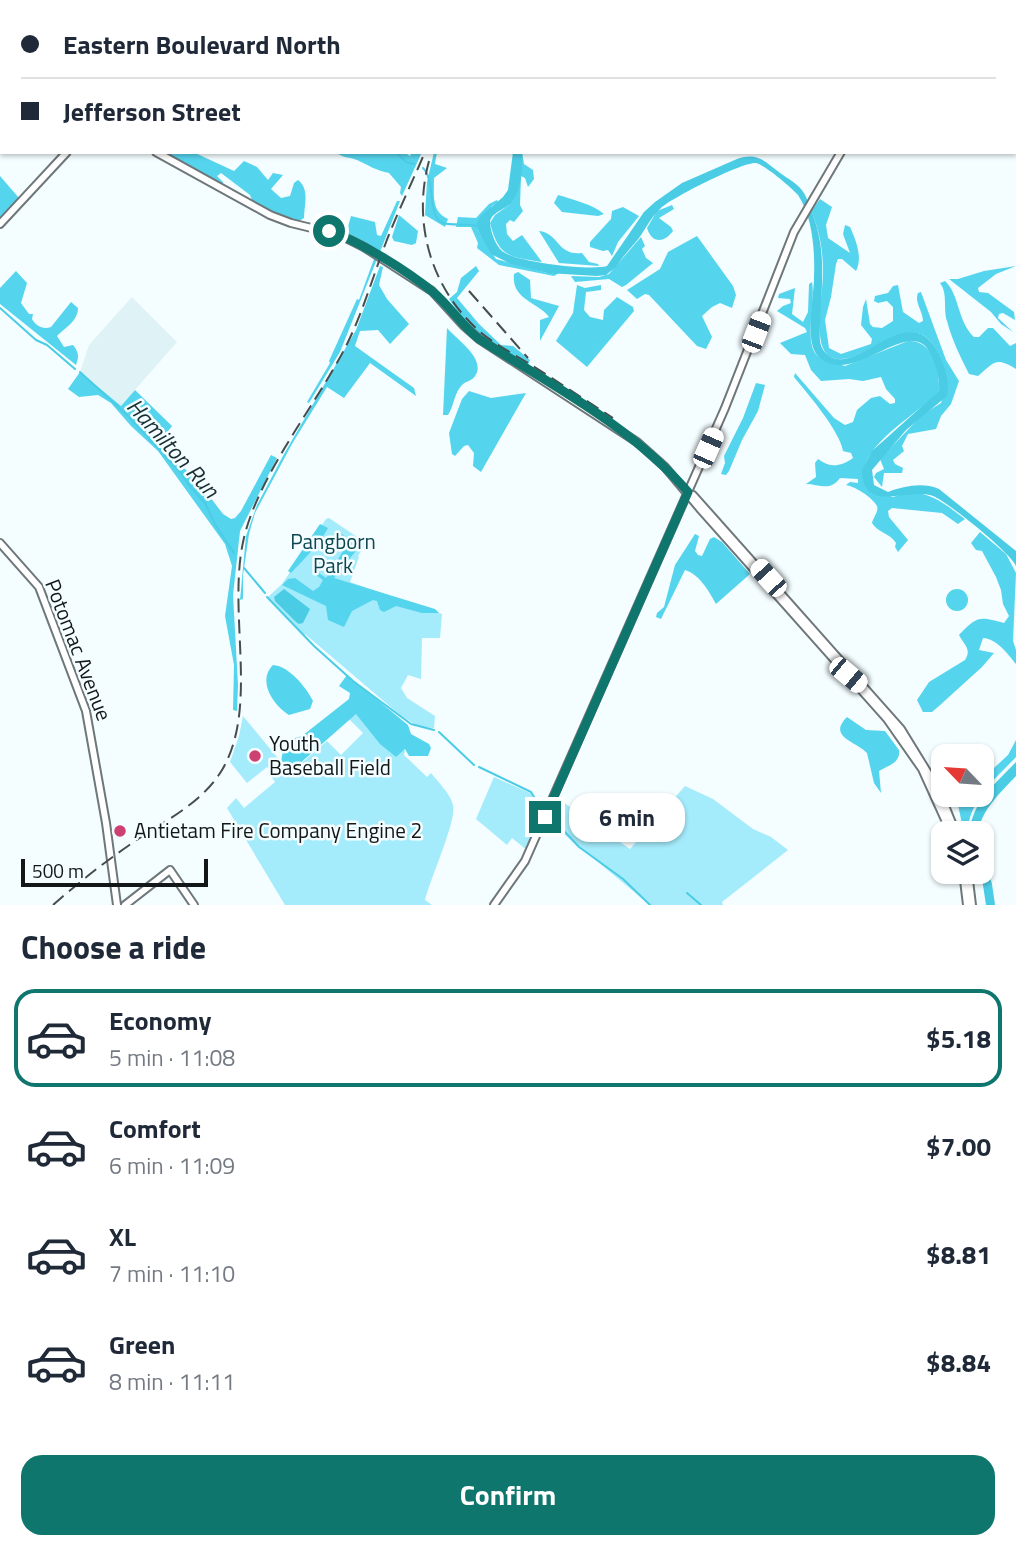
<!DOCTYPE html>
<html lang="en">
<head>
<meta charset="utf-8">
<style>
  :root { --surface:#fff; --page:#f6f6f7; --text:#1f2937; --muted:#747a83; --line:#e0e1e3; --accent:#0f766e }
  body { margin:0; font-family:"Titillium Web",sans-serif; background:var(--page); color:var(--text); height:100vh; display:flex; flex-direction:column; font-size:26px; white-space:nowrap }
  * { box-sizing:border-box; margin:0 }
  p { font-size:23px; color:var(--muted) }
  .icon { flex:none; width:38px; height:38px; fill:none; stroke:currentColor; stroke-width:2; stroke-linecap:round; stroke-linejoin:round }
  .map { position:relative; height:905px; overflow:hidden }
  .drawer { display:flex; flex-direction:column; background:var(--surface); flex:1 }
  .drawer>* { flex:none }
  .guide { position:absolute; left:0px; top:0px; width:1017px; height:154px; box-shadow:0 2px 5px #0004; display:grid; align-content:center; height:154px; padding:0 21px; background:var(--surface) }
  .needle { width:46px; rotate:295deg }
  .tools { position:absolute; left:931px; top:744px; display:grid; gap:14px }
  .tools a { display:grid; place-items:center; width:63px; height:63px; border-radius:14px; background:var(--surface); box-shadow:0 2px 5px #0004; font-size:35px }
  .scale { position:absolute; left:21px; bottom:18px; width:187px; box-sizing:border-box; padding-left:7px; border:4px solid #131717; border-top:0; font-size:19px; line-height:24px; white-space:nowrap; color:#131717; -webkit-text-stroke:5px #f4fdff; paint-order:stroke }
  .end { position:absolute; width:32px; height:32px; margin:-16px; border:9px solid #0f766e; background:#fff; box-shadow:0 0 0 4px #fff }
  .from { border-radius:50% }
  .bubble { position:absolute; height:49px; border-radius:21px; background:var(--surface); box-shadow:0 2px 5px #0004; font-size:23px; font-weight:700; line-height:49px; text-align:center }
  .car { position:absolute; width:21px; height:42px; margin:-21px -10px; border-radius:9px; box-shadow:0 0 5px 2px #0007; background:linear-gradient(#fff 24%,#345 0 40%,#fff 0 76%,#345 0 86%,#fff 0) }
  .guide b { display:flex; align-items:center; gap:24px; height:66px; font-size:26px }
  .guide b+b { border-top:2px solid var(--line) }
  .guide i { width:18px; height:18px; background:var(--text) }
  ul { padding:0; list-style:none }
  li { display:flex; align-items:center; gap:21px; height:98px; margin:0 14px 10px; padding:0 7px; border:4px solid transparent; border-radius:21px }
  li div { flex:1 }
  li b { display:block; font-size:26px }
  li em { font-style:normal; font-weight:700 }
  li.selected { border-color:var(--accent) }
  li>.icon { width:63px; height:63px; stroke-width:1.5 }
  h2 { padding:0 21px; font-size:32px; line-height:84px }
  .button { display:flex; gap:14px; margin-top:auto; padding:14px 21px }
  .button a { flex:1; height:80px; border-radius:21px; background:var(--accent); color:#fff; font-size:28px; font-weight:700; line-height:80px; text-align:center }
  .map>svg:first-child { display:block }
  .built { fill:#dff3f6 }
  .green { fill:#a4ebfb }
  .forest { fill:#55d4ed }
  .water { fill:#4bcce5 }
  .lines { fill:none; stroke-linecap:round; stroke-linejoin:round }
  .stream { stroke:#4bcce5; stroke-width:2 }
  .major-casing { stroke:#6e7779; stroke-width:10 }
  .major { stroke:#fff; stroke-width:6 }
  .rail { stroke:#474c4c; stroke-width:2; stroke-dasharray:14 7; stroke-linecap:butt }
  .route { stroke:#0f766e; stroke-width:9 }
  .poi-dot { fill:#cd4172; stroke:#f4fdff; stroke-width:2.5 }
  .labels { text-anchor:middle; stroke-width:5; stroke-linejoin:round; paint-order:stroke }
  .park-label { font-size:21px; fill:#0e4751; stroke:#f4fdff }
  .street-label { font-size:21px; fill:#131717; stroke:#f4fdff }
  .poi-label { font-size:21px; fill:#131717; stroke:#f4fdff; text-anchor:start }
  .water-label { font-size:23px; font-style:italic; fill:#192f34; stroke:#f4fdff }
</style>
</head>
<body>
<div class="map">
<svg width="1016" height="905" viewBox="0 0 1016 905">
  <rect width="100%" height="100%" fill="#f4fdff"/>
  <path class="built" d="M132 297 177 342 119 408 80 372 89 345Z"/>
  <path class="green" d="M329 518 366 543 358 556 359 557 350 582 442 614 440 638H422L421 679 408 675 401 688 407 698 435 716 434 728 419 727 400 715 305 634 304 636 267 598 282 584 326 519Z
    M360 699 405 751 404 755 427 777 431 773C438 782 450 793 453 805 457 820 430 879 425 900L432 905H285L227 808 236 798 244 808 275 782 268 772 270 770 267 767 247 783 230 762 239 736 243 716 290 773 327 741 341 755 363 733 344 714Z
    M494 777 532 794 545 809 527 850 512 838 507 845 476 819Z
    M685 786 713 799 753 829 771 837 788 850 722 902 723 905H650L546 819 556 797 630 849Z"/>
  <path class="forest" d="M164 152H193L234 171 244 161 257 167 268 180 273 173 283 175 271 189 281 198 290 196 294 183 298 180C310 189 304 205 304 218L296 223 254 205 250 195 221 173 217 176 223 182V186Z
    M335 152H404L410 156 412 152H422L402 196 400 193 401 187 389 173C377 171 368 165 357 160 349 157 343 158 335 152Z
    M434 152H437L435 164 447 168 434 178C434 195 431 211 448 219L445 227 425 215 427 182Z
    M522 152 524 164 533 170 534 179 528 187 525 178 521 176 520 205 523 211 514 222 510 220 506 224 507 234 513 241 522 235 542 262C509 257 499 257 490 223L495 215 509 205 522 160Z
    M0 176 19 198 0 218Z
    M558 195C572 199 594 205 604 214L598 216 562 212 554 203Z
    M820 199 832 207 826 225 828 238 850 253 843 234 845 225 850 227C856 240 863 258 856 271L842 259H838L836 264 831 297 825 320 829 348 841 354 871 344 872 339 861 325 863 307 866 299 870 324 873 327 882 328 893 321V307L887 301 878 303 874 301 875 296 888 293 893 286 898 285 903 312 919 323 923 321C923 311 914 302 918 293L921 292 946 360 959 381 951 404 941 416 936 429 908 434 902 446 904 451 893 460 895 464 903 468 902 473H884L882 487 874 477 876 473 884 469 880 459 922 415 941 403C948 380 947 374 937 352 913 298 859 375 829 356 812 345 823 293 823 273 823 251 820 231 811 211Z
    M497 200 498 202 492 206 478 230 496 259 547 273H559L554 276 499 265 477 248 478 243 471 227H456L458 217 476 218 489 204Z
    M397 201H400L380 252 346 234 351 216 375 222 377 235 381 236Z
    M672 205 674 209 659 218 671 227 673 231C664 243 652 244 647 228L657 211Z
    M623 207 639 216 618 242 612 256 608 250 603 251 590 247V242L611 219 612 211Z
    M399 215 418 231 416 243 412 245 394 241 392 237Z
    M539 231C559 233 557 256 582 253L589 262 598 264 599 266 559 263Z
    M697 236 733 286 736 295 732 308 720 303 712 307 702 316 712 337 706 349 697 346 649 295 645 294 637 299 627 290 660 269 668 252Z
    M641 237 645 246 642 249 646 258 653 263 626 285 622 287 609 279 575 282 571 276 599 277 609 274Z
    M352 243 377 259 340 352 309 403 307 402 330 363 329 361 357 299 359 300 374 259 349 244Z
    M380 266 383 267 379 285 387 299 409 324 390 344 378 330 360 331 355 346 414 388 416 396 370 363 344 398 327 387 292 444 255 513 249 534 243 575V599L240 600 246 536 257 505 284 454 356 330Z
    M476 266 479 271 457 298 479 324 501 345 513 346 530 360 528 365 469 328 449 299 457 292 461 278Z
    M1016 266 996 274 978 288 979 292 988 293 1014 312 1015 320 1003 313 999 314 998 318 1013 332 1001 324 991 312 949 279H958L984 271Z
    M16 271 27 283 21 303 29 314H33L32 319C36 326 43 330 51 327L71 302 78 308C78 321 65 328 57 336L64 347 73 345C79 352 79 357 76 365L0 304V288Z
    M518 272 530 280 531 298 559 306 540 341V320L549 317C538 302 511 300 514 274Z
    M945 281C960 295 957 321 974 337H979L988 328H993L1010 346 1016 343V369C995 356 994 363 978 376L969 374C960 356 952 340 947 321 943 309 948 293 940 283Z
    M812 282C816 300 803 345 818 356 824 361 837 363 845 366L908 341C933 340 940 369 939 391 919 415 847 450 868 488L893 497C924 485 942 502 965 519L958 524 942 513 892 508 888 511 889 517 908 540 898 552 895 547 896 543C890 533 878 533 872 523 873 518 879 511 877 506 872 497 856 487 846 485L850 482 858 483V479L840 478C830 492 819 484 806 484L816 477 815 463 818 459C830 468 840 467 853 458L851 453 843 451C840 431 808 394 794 377L795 373 834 418 845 425 853 422 857 410 871 398 880 396 890 404 895 403V399L886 389 881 377 863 381 849 379 821 381 811 370 805 355 791 354 780 343 807 332 805 328 777 311 783 306 791 303 790 299 778 298 779 294 795 288 792 314 803 322 808 312 809 284Z
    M577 285 585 288 601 285V290L586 292 584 310 590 317 603 320 604 310 617 297 633 307 634 311 587 367 556 341 573 313Z
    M447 328C456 339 487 359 475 376 472 381 466 381 462 385 454 393 454 406 448 415H443Z
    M80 372 121 406 135 390 172 426 161 441 162 446 200 484 223 514 231 519 235 518 241 511 271 455 277 458 240 531 233 595 238 685 237 711 233 710 234 665 225 616 232 566 225 544 158 451 131 426 111 403 98 395 79 397 68 389Z
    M756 383 765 385 758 411 742 440 729 471 726 475 721 474 725 463 724 456 743 418Z
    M469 391 491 398 526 393 481 472 473 466 474 453 468 445 464 446 455 456 452 454 449 433 462 399Z
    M320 524 328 528C319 545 304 559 291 573L288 571Z
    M980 532 1006 554 1016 573 1013 641 1016 650V664C1007 653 997 639 983 638L979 650 994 653 982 667 939 706 932 712H923L917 700 929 682 965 660C972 649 964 645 959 635 978 615 980 617 1004 623L1009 616 1003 604 1001 590 996 577 982 551 976 550 971 543Z
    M342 534 353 543 355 552 334 578 435 609 439 613H422L396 606 384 612 380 610 377 601 373 600 352 611 344 627 328 620 326 606 282 585 288 579 295 578 313 591 319 587 323 580 316 575V571L326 578 345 548 332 550 329 547 337 542Z
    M695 534 699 536 695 551 698 555 702 556 710 539 714 537 722 542 750 574 716 604C709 591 699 574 685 570L661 619 656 617 657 613 664 607 675 565Z
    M946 600a11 11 0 1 1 22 0a11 11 0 1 1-22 0Z
    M273 665C289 666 306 687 313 701L310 709 289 715C273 705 257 681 273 665Z
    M347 675 408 725 411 734 429 744 431 748 428 756H409L405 749 396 757 380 744 356 714 289 773 281 762 283 750 292 739 302 736 349 699 350 693 339 686Z
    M847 717 866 730 885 731 899 750C901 763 887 766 879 771L881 793 874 783 867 753C856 741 827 737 847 717Z
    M1016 740V757C996 778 967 803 968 833H964L958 805C961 793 972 794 982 794V784L985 779 982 772V762L994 768 1008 755Z"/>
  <path class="water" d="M513 152H522C523 167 522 192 510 204 505 209 491 213 490 222 490 230 495 245 502 251 515 262 590 271 607 266L644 212 655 202 682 183 737 159C758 152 764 161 780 173 787 178 795 182 801 189 807 196 809 205 812 213 824 242 823 272 821 303 821 316 819 329 820 341 821 347 823 351 828 355 857 379 911 293 939 355 945 368 950 381 947 396L906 430 872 470 874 485 888 492C904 486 923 482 939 489L1016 551V566C1010 552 948 502 933 496 909 487 862 515 862 470L872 451 939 391C940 379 936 365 931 355 912 310 852 391 818 356 804 342 814 297 814 278 815 252 813 217 798 195 792 188 765 165 756 163 744 161 671 198 661 208 652 216 646 228 639 238 631 248 623 256 616 267L606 275 597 276 547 273 511 264 491 254 478 230 477 223 481 216 503 197 508 190Z
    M284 589 310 609 303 623 299 624 296 622 275 601 274 597Z
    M1016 762V776C1001 792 981 810 978 833H970C970 804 997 782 1016 762Z
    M982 851 992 884 995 905H986L981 872Z"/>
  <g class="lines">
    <path class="stream" d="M119 0 120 2
      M396 152 406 162 414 164
      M423 168C436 180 427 218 443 223 454 226 466 223 477 226
      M0 308 36 340 47 345 75 369
      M80 372 127 415 182 474 189 485 205 503 216 526 234 553
      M244 568 265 593
      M267 597 314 646 353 681 411 724 434 730
      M439 732 474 765
      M479 767 531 792 543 811
      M549 815 579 847 623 879 650 905
      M687 893 701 905"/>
    <defs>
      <path id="major" d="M910 2 911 0
        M156 152 270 215 291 223 340 235 364 247 432 291 463 325 479 339 637 442 665 467 701 510 887 719 922 769 951 833
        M0 224 67 152
        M693 495 901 729 939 791 956 833
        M0 543 39 587 86 711 106 823 117 905
        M963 872 967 905
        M968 872 972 905
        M125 905 170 870 194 905
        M494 905 525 861 725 408 794 232 841 152"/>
    </defs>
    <use href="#major" class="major-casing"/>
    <use href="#major" class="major"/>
    <path class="rail" d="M492 2 493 0
      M429 161C412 223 431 288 479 331 494 344 512 353 528 363 557 381 585 400 613 418
      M469 291 528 358
      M53 905C77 884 102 864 128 846 161 822 200 806 222 770 261 704 224 605 246 530 264 468 315 406 345 348 362 315 372 279 385 245 397 213 412 183 425 152"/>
  </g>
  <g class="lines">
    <path class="route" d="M329 231C361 242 406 270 433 292 450 306 461 325 479 339 552 385 631 426 688 492L545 817"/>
  </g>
  <g class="poi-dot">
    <circle cx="255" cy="756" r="7"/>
    <circle cx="120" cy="831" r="7"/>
  </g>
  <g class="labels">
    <g class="park-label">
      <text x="333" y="549">Pangborn<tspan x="333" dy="24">Park</tspan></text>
    </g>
    <g class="street-label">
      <text transform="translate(78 650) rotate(69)" y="7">Potomac Avenue</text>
    </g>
    <g class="poi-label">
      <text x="269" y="751">Youth<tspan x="269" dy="24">Baseball Field</tspan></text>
      <text x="134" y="838">Antietam Fire Company Engine 2</text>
    </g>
    <g class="water-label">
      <text transform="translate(173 448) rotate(48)" y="8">Hamilton Run</text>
    </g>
  </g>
</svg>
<div class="tools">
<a><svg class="needle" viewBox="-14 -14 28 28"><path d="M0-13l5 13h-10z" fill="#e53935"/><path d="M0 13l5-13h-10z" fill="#747a83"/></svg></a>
<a><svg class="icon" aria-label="layers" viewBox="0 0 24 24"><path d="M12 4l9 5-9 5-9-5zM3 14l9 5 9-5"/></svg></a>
</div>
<div class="scale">500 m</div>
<i class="end from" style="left:329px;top:231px"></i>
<i class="end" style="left:545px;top:817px"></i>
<div class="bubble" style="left:569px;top:793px;width:116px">6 min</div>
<i class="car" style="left:756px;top:332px;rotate:21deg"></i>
<i class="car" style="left:708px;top:448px;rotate:24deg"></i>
<i class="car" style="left:768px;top:578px;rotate:318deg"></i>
<i class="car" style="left:848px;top:675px;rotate:130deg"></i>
<div class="guide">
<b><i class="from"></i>Eastern Boulevard North</b>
<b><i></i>Jefferson Street</b>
</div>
</div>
<section class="drawer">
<h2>Choose a ride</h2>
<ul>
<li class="selected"><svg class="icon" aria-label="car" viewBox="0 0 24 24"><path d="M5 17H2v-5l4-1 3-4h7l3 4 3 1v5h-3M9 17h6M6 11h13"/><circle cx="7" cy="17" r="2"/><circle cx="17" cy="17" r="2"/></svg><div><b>Economy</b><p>5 min · 11:08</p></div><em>$5.18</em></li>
<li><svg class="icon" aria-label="car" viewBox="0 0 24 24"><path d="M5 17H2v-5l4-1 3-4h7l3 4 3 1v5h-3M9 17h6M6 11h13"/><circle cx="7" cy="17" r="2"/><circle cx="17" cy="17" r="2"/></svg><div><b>Comfort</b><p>6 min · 11:09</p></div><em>$7.00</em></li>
<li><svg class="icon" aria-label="car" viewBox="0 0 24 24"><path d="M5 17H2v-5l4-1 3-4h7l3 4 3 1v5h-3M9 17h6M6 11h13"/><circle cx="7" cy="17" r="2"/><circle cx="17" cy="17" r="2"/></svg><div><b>XL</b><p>7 min · 11:10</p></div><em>$8.81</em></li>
<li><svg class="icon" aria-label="car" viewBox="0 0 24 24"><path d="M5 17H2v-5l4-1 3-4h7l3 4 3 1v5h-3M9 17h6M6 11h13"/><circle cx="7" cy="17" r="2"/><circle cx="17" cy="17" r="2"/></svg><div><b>Green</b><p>8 min · 11:11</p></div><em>$8.84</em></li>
</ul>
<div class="button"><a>Confirm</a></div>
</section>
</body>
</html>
